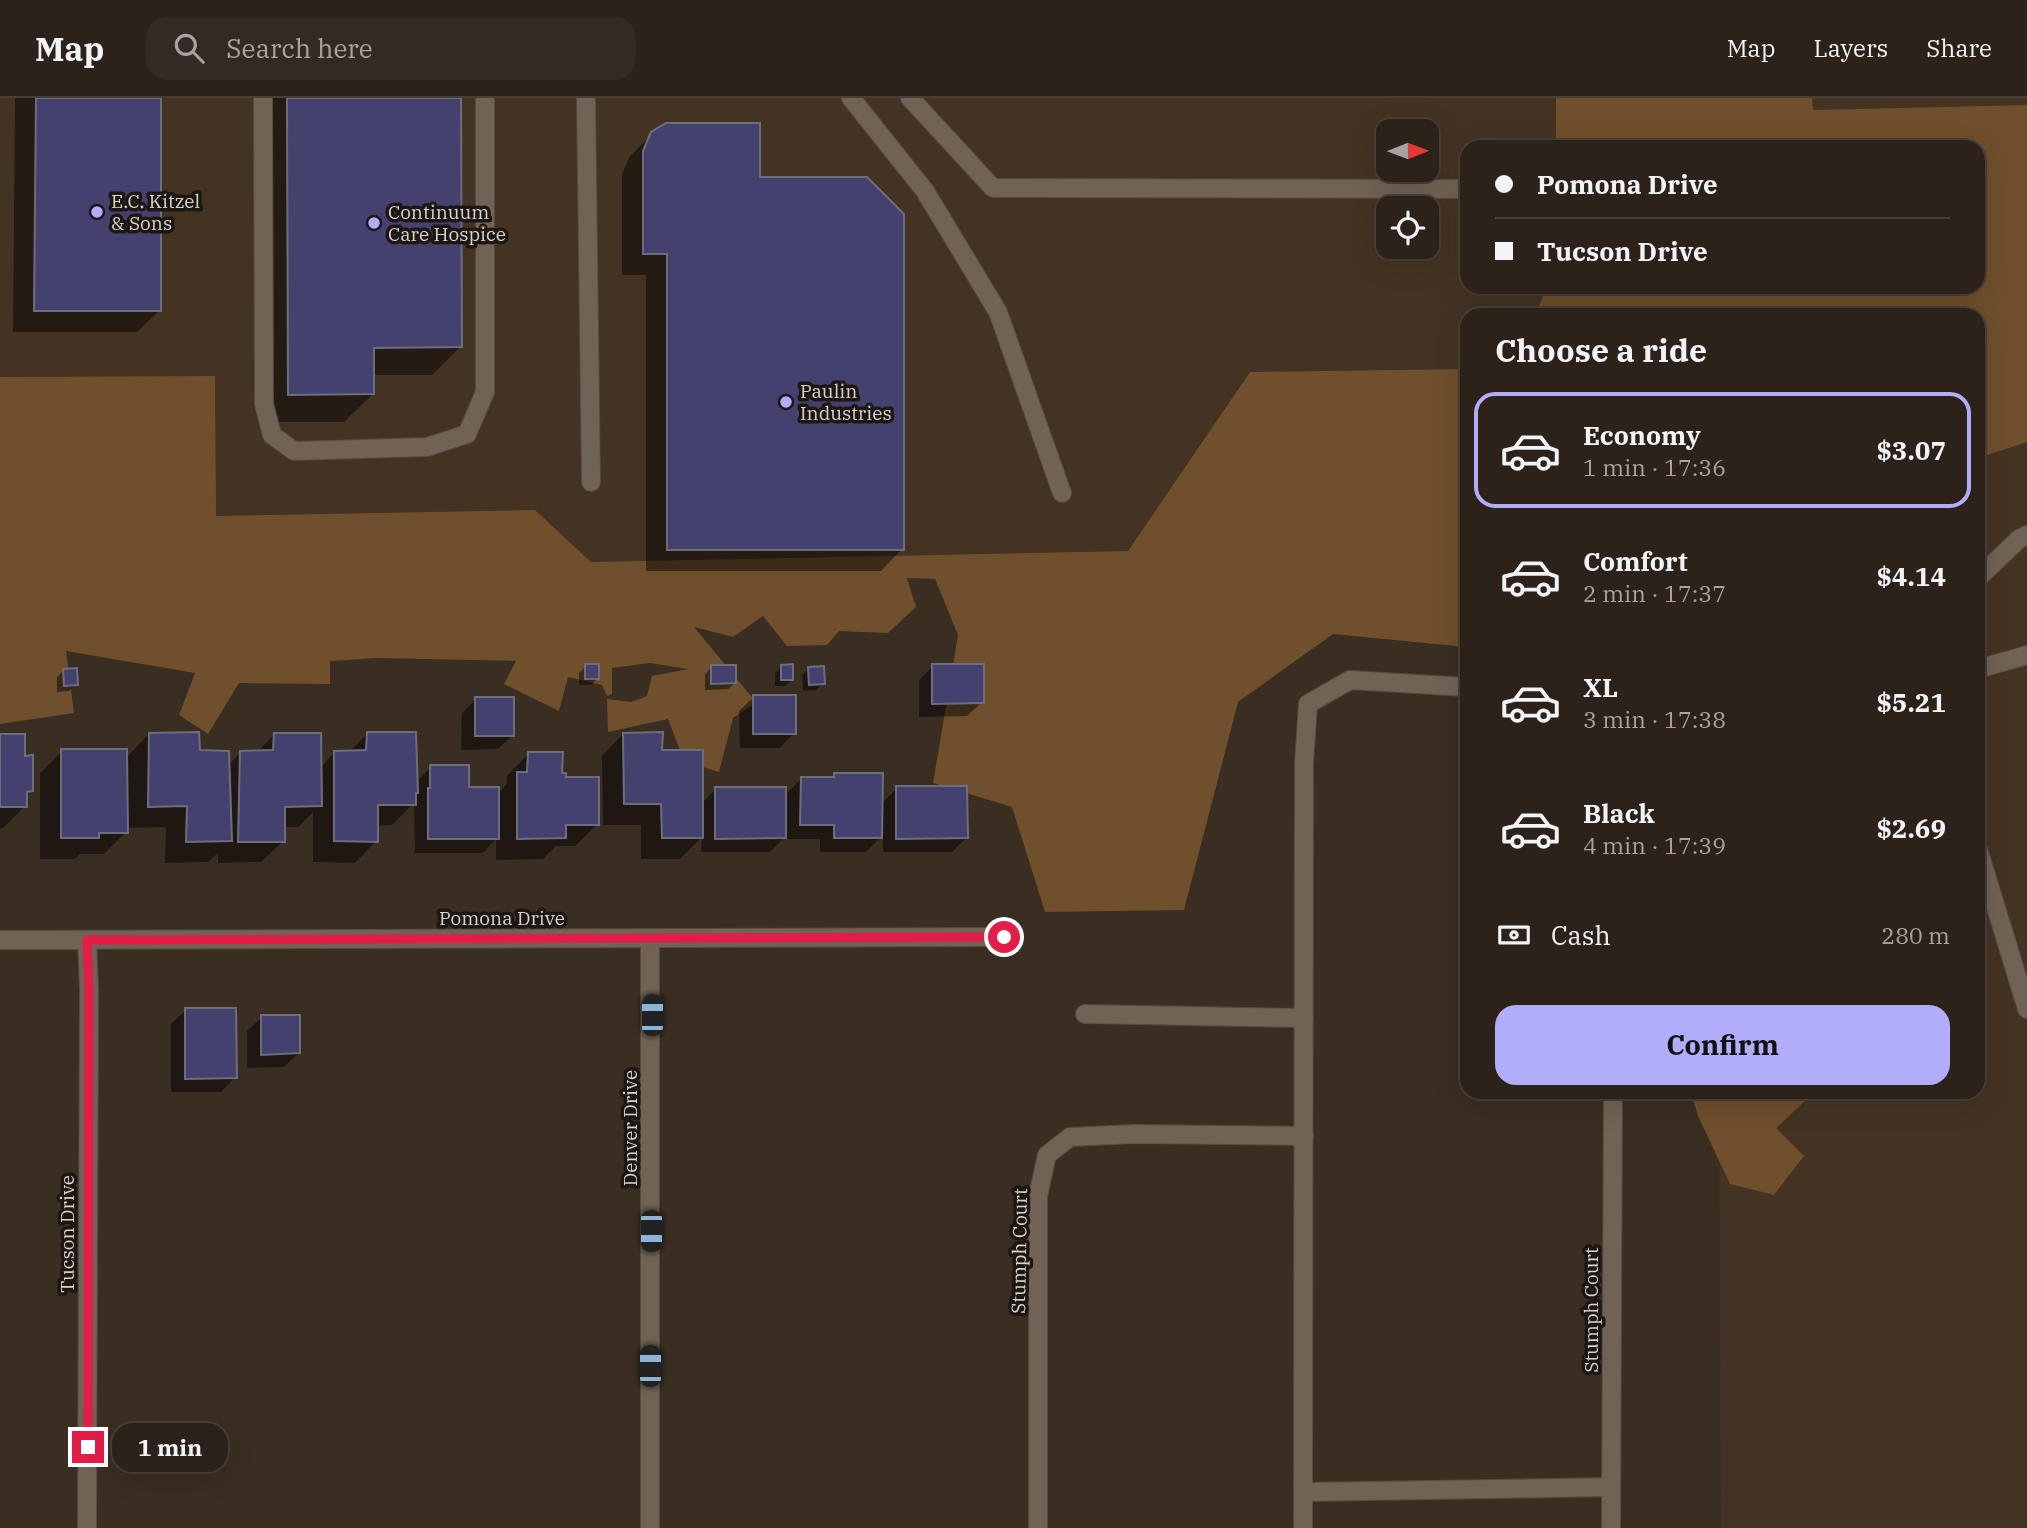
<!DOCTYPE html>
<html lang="en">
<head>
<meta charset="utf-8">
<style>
  :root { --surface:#2c221a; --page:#342a23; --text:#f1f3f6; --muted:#a6a4a2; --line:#483f39; --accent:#b1adfa }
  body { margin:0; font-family:"IBM Plex Serif",serif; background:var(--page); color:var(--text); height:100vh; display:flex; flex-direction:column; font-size:26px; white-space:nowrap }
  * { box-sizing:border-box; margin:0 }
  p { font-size:23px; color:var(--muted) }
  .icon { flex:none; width:38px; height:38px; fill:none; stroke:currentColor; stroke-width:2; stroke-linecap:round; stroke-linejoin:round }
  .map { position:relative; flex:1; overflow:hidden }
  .details { position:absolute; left:1460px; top:210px; width:525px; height:791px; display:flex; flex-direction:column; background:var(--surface); border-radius:21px; box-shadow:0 7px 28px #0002,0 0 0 2px var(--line) }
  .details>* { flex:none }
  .hud { position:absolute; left:1460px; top:42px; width:525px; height:154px; border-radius:21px; box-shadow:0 7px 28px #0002,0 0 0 2px var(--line); display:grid; align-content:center; height:154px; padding:0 35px; background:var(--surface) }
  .needle { width:46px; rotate:89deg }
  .buttons { position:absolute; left:1376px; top:21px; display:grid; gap:14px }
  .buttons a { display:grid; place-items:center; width:63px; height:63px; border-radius:14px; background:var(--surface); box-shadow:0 7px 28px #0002,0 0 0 2px var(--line); font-size:35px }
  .end { position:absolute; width:32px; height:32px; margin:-16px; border:9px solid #e11d48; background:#fff; box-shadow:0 0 0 4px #fff }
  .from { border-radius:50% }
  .bubble { position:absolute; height:49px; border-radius:21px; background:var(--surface); box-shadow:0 7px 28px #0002,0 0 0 2px var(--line); font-size:23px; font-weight:800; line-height:49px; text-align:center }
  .car { position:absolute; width:21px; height:42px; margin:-21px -10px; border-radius:9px; box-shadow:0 0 5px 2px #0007; background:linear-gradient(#222 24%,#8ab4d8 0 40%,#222 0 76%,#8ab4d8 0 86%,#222 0) }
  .hud b { display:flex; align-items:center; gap:24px; height:66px; font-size:26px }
  .hud b+b { border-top:2px solid var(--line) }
  .hud i { width:18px; height:18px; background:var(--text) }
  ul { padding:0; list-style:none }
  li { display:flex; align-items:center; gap:21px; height:116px; margin:0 14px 10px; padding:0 21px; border:4px solid transparent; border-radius:21px }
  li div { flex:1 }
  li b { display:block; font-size:26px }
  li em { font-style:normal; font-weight:800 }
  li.on { border-color:var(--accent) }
  li>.icon { width:63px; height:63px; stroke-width:1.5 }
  h2 { padding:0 35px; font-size:32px; line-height:84px }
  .pay { display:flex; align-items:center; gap:18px; height:77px; padding:0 35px; font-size:26px }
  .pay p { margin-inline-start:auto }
  .cta { display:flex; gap:14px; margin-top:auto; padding:14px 35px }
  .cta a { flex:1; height:80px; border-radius:21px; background:var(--accent); color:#111; font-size:28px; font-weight:800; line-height:80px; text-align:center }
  header { display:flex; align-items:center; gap:42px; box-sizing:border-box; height:98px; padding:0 35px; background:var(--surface); border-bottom:2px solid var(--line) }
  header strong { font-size:33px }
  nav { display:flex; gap:38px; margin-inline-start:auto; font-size:24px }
  .search { width:490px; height:63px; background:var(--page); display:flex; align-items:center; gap:18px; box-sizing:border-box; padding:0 24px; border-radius:21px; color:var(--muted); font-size:26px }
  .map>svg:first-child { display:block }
  .built { fill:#432; fill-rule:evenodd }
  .green { fill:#6f4f2c }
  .shadow { fill:#0007 }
  .building { fill:#44416f; stroke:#6d6d7e; stroke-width:2 }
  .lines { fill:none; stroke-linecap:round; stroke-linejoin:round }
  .service-casing { stroke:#554b40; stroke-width:20 }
  .minor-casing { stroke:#554b40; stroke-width:20 }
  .service { stroke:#706355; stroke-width:18 }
  .minor { stroke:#706355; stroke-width:18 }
  .route { stroke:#e11d48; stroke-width:9 }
  .poi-dot { fill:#b1adfa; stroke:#1c1712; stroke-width:2.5 }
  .labels { text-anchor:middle; stroke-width:7; stroke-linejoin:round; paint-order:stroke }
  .poi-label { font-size:19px; fill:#dad2cb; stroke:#1c1712; text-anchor:start }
  .street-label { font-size:19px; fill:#dad2cb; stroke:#1c1712 }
</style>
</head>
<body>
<header>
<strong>Map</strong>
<div class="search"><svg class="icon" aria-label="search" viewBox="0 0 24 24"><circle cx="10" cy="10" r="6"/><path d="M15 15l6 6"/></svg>Search here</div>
<nav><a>Map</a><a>Layers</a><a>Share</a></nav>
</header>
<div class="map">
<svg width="2027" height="1430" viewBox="0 0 2027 1430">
  <rect width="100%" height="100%" fill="#3a2e22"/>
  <path class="built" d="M0 0H1556V49H1466V189H1546L1536 217H1466V271L1250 274 1128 453 591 464 535 412 216 418 215 278 0 279ZM1388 33H1426V72H1388ZM1388 110H1426V149H1388Z
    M1812 0H2027V7L1812 12Z
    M2027 133V1430H1721L1719 994H1978V189Z"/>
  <path class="green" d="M1556 0H1812L1813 12 2027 7V344L1978 360V217H1536L1546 189H1978V49H1556Z
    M1466 271V549L1333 536 1238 604 1184 812 1045 814 1012 709 933 685 958 537 935 481 907 480 916 509 888 535 839 533 827 547 787 548 763 518 733 539 694 529 756 604 733 620 719 674 684 663 668 621 608 634 607 601 631 604 647 598 652 578 688 571 650 565 612 570V596L607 598 602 587 568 579 559 613 504 586 516 563 377 560 330 563V586L239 585 208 636 179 617 195 575 66 553 74 615 0 626V279L215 278 216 418 535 412 591 464 1128 453 1250 274Z
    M1691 994H1799L1808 1000 1776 1030 1804 1058 1774 1097 1730 1086 1698 1018Z"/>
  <path class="shadow" d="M15 0H159V213L137 234H13Z
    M259 0H459L460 249 432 277H373V296L344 324H260Z
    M653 36 758 81 902 451 881 473H646V177H622V76L630 58Z
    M586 568 598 580 591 587H579V575Z
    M782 568 792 582 785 588H775V575Z
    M933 568 982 604 967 618 919 619V582Z
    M712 569 735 585 728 591 705 592V576Z
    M809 570 823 585 816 592 803 593 802 577Z
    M64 572 76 586 69 593 57 594V579Z
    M754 599 794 635 780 650H740L739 613Z
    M476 601 513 637 498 651 461 652 462 615Z
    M149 636 228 667 240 655 257 654 274 637 320 670 335 654H349L367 636 416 684 431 669 467 691 497 696 507 686V678L528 656 561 676 597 727 575 748H556L543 761 496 762V741L483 755H415L414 705 392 727 376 728V743L355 765 313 764V714L298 729H283V743L261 764 218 765V755L208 764 165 765 166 729 126 730V734L104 756H80L75 761H40V675L62 653 126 660Z
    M623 636 660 654 701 706 716 691 784 698 801 681 831 680 834 676 881 706 897 690 966 740 952 754H883V737L866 754H820V741H787V737L770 754H701L702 739 680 761H641V727H603L602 658Z
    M0 638 24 659 32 693 25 699V708L3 730H0Z
    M186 912 235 979 221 994H171V926Z
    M262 919 299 955 284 969 247 970V933Z"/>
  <path class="building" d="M36 0H161V213H34Z
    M287 0H461L462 249 374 250V296L288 297Z
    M666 25H760V79H867L904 116V452H667V156H643V53L651 34Z
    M585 566H599V581H585Z
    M793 566V582H781V567Z
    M932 566H984V605L932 606Z
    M711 567H736V585L711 586Z
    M824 568 825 586 809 587 808 569Z
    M77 570 78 587 64 588 63 571Z
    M753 597H796V636H753Z
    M475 599H514V638H475Z
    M199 634 200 652 229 653 232 743 186 744 187 708 148 709 149 635Z
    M367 634H416L418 695H416V707H378V744L334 743V653L366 652Z
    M663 634 662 652H703V740H662L661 706H624L623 635Z
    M274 635H321L322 708 285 709V744H238L240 653 273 652Z
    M0 636H25V658L33 657V693L27 694V709H0Z
    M61 651H127L128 735H99V740H61Z
    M528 654H563L562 675H566V679H599V727H566V740L517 741V674H527Z
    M430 667H469V689H499V741H428V690H430Z
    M834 675H883L882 740H834V727H800L801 679H834Z
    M896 688H967L968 740 896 741Z
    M715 689H786V740L715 741Z
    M185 910H236L237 980 185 981Z
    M261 917H300V955L261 957Z"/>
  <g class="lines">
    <defs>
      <path id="service" d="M263 0 264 306 272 337 294 353 427 349 467 336 485 294V0
        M586 0 591 384
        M851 0 925 93 998 214 1062 395
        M910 0 993 90 1466 91
        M1978 480 2019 441 2027 437
        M1978 571 2027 557
        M1978 751 2027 911
        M1085 916 1304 920
        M1303 1394 1611 1389
        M1038 1430V1098L1047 1057 1070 1039 1134 1036 1304 1038"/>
      <path id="minor" d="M0 842 1004 839
        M87 842 89 891 87 1430
        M650 1430V840
        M1303 1430 1304 665 1308 606 1350 582 1466 589
        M1611 1430 1613 994"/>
    </defs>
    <use href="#service" class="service-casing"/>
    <use href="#minor" class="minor-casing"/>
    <use href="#service" class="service"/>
    <use href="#minor" class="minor"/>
  </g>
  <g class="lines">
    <path class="route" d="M88 1349 89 891 87 842 1004 839"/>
  </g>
  <g class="poi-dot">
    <circle cx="97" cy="114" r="7"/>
    <circle cx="374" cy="125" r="7"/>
    <circle cx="786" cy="304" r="7"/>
  </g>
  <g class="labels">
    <g class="poi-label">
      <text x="111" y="110">E.C. Kitzel<tspan x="111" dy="22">&amp; Sons</tspan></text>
      <text x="388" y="121">Continuum<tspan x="388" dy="22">Care Hospice</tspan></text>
      <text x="800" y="300">Paulin<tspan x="800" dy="22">Industries</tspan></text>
    </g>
    <g class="street-label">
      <text x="502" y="827">Pomona Drive</text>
      <text transform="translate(630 1030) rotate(-90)" y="7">Denver Drive</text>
      <text transform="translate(67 1136) rotate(-90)" y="7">Tucson Drive</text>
      <text transform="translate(1019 1153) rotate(-89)" y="7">Stumph Court</text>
      <text transform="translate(1591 1212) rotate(-90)" y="7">Stumph Court</text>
    </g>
  </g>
</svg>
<div class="buttons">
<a><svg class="needle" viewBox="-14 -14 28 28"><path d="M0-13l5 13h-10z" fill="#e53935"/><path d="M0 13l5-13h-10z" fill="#a6a4a2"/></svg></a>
<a><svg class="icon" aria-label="locate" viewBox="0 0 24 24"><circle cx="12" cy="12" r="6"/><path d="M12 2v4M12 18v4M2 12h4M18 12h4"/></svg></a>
</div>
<i class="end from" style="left:1004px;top:839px"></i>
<i class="end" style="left:88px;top:1349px"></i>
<div class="bubble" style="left:112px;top:1325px;width:116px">1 min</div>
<i class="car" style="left:652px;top:917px;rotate:0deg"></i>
<i class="car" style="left:651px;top:1133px;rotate:180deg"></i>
<i class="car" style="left:650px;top:1268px;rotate:0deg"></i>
<div class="hud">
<b><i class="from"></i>Pomona Drive</b>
<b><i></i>Tucson Drive</b>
</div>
<section class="details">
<h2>Choose a ride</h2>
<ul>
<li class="on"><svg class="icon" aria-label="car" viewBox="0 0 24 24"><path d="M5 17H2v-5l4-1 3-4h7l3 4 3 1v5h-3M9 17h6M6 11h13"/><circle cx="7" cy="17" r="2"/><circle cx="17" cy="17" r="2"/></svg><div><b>Economy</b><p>1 min · 17:36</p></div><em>$3.07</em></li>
<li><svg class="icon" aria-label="car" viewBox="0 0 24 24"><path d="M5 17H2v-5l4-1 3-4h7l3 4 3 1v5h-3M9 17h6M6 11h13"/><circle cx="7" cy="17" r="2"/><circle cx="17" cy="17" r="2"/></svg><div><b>Comfort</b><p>2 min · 17:37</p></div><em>$4.14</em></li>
<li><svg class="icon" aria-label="car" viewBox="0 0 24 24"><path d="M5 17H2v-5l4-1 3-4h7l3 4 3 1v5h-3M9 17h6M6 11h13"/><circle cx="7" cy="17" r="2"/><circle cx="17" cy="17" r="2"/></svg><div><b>XL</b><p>3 min · 17:38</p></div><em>$5.21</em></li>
<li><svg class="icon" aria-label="car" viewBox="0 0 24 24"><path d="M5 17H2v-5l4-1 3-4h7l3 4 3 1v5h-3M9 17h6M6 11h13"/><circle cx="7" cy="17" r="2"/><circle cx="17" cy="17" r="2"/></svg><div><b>Black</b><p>4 min · 17:39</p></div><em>$2.69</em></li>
</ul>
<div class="pay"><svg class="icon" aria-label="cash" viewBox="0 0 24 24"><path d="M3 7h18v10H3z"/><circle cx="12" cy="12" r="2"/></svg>Cash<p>280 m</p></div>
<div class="cta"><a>Confirm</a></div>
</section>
</div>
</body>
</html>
